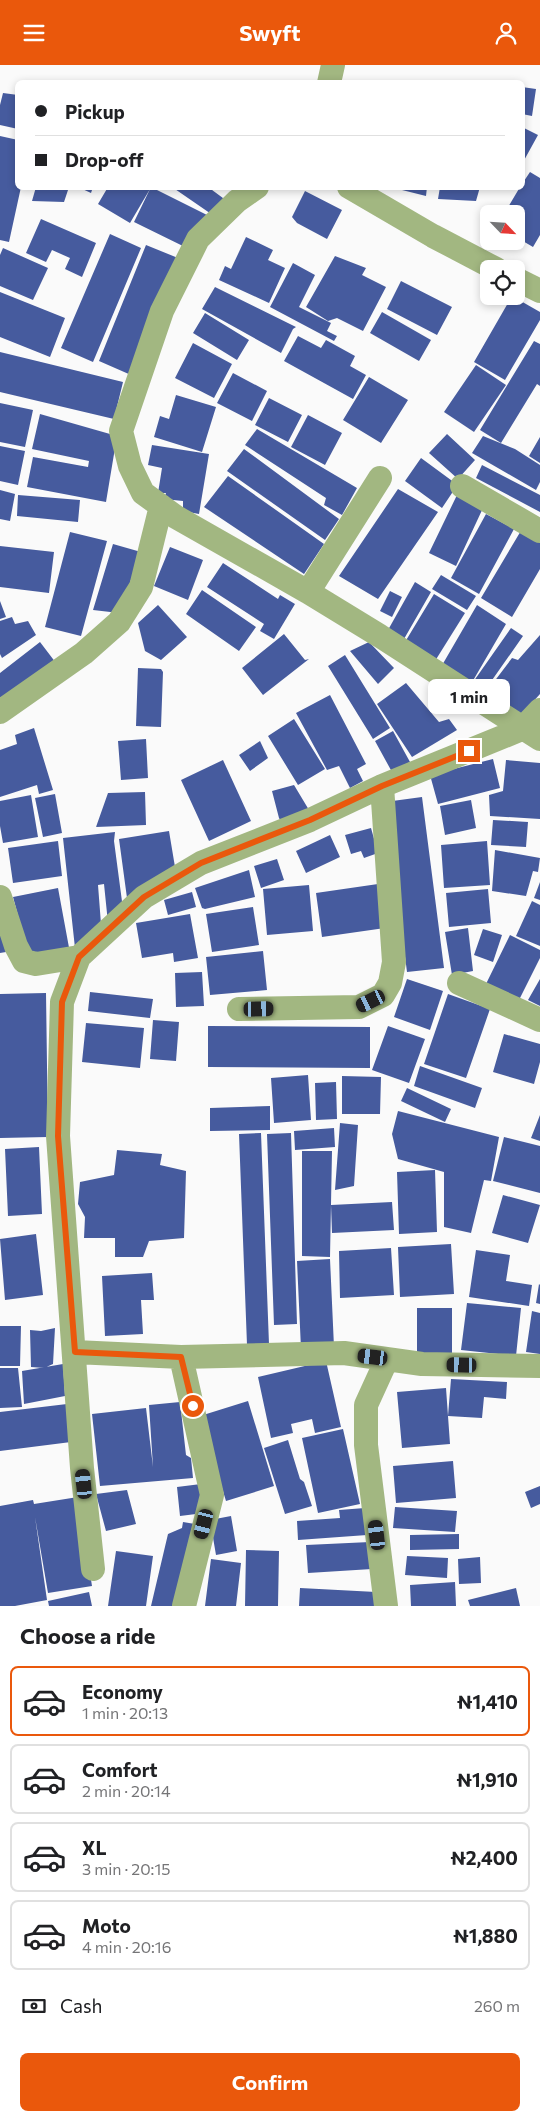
<!DOCTYPE html>
<html lang="en">
<head>
<meta charset="utf-8">
<style>
  :root { --surface:#fff; --page:#f2f2f2; --text:#202124; --muted:#757577; --line:#e0e0e0; --accent:#ea580c }
  body { margin:0; font-family:Commissioner,sans-serif; background:var(--page); color:var(--text); height:100vh; display:flex; flex-direction:column; font-size:19px; white-space:nowrap }
  * { box-sizing:border-box; margin:0 }
  p { font-size:16px; color:var(--muted) }
  .icon { flex:none; width:28px; height:28px; fill:none; stroke:currentColor; stroke-width:2; stroke-linecap:round; stroke-linejoin:round }
  .map { position:relative; height:1541px; overflow:hidden }
  .panel { display:flex; flex-direction:column; background:var(--surface); flex:1 }
  .panel>* { flex:none }
  .guide { position:absolute; left:15px; top:15px; width:510px; height:110px; border-radius:8px; box-shadow:0 2px 8px #0003; display:grid; align-content:center; height:110px; padding:0 20px; background:var(--surface) }
  .needle { width:32px; rotate:115deg }
  .fabs { position:absolute; left:480px; top:140px; display:grid; gap:10px }
  .fabs a { display:grid; place-items:center; width:45px; height:45px; border-radius:8px; background:var(--surface); box-shadow:0 2px 8px #0003; font-size:25px }
  .end { position:absolute; width:22px; height:22px; margin:-11px; border:6px solid #ea580c; background:#fff; box-shadow:0 0 0 2px #fff }
  .from { border-radius:50% }
  .bubble { position:absolute; height:35px; border-radius:8px; background:var(--surface); box-shadow:0 2px 8px #0003; font-size:16px; font-weight:700; line-height:35px; text-align:center }
  .car { position:absolute; width:15px; height:30px; margin:-15px -8px; border-radius:6px; box-shadow:0 0 4px 1px #0007; background:linear-gradient(#222 24%,#8ab4d8 0 40%,#222 0 76%,#8ab4d8 0 86%,#222 0) }
  .guide b { display:flex; align-items:center; gap:18px; height:48px; font-size:19px }
  .guide b+b { border-top:1px solid var(--line) }
  .guide i { width:12px; height:12px; background:var(--text) }
  ul { padding:0; list-style:none }
  li { display:flex; align-items:center; gap:15px; height:70px; margin:0 10px 8px; padding:0 10px; border:2px solid var(--line); border-radius:8px }
  li div { flex:1 }
  li b { display:block; font-size:19px }
  li em { font-style:normal; font-weight:700 }
  li.selected { border-color:var(--accent) }
  li>.icon { width:45px; height:45px; stroke-width:1.5 }
  h2 { padding:0 20px; font-size:22px; line-height:60px }
  .pay { display:flex; align-items:center; gap:12px; height:55px; padding:0 20px; font-size:19px }
  .pay p { margin-inline-start:auto }
  .cta { display:flex; gap:10px; margin-top:auto; padding:10px 20px }
  .cta a { flex:1; height:58px; border-radius:8px; background:var(--accent); color:#fff; font-size:20px; font-weight:700; line-height:58px; text-align:center }
  header { display:flex; justify-content:space-between; align-items:center; height:65px; padding:0 20px; background:var(--accent); color:#fff; font-size:22px; font-weight:700 }
  .map>svg:first-child { display:block }
  .building { fill:#465b9e }
  .lines { fill:none; stroke-linecap:round; stroke-linejoin:round }
  .minor { stroke:#a2b781; stroke-width:24 }
  .route { stroke:#ea580c; stroke-width:6 }
</style>
</head>
<body>
<header><svg class="icon" aria-label="menu" viewBox="0 0 24 24"><path d="M4 6h16M4 12h16M4 18h16"/></svg>Swyft<svg class="icon" aria-label="person" viewBox="0 0 24 24"><circle cx="12" cy="8" r="4"/><path d="M4 21q1-7 8-7t8 7"/></svg></header>
<div class="map">
<svg width="540" height="1541" viewBox="0 0 540 1541">
  <rect width="100%" height="100%" fill="#fafafa"/>
  <path class="building" d="M522 22 536 24 532 51 522 49Z
    M3 28 18 30V64L0 60V40Z
    M522 62 538 70 522 99Z
    M0 71 18 75V122H21L9 177 0 175Z
    M530 107 540 113V170L533 182 516 172V149H504L520 122H522V119Z
    M36 122H69L64 137 32 136Z
    M78 122H93L91 128Z
    M108 122 150 124 130 158 98 139Z
    M151 122 209 151 189 184 134 157Z
    M172 122H208L227 136 217 153Z
    M390 122H427L426 131Z
    M440 122H480L476 136 438 134Z
    M305 126 342 145 327 174 297 158 292 152Z
    M41 154 96 178 82 212 65 204 70 193 52 185 46 197 26 188Z
    M110 169 141 183 93 297 61 283Z
    M246 172 273 185 268 195 285 203 269 238 219 215 225 201 231 204Z
    M146 180 178 193 131 310 99 296Z
    M3 183 48 203 33 235 0 221V190Z
    M335 191 366 203 362 210 386 222 363 266 337 253 328 256 306 242Z
    M293 198 315 210 299 242 331 258 327 266 337 271 334 276 270 242Z
    M401 216 452 242 437 270 387 244Z
    M215 222 296 262 293 264 281 288 202 244Z
    M0 227 65 253 50 292 0 272Z
    M512 231 540 247V255L505 315 474 297Z
    M382 247 431 275 419 296 370 268Z
    M205 248 249 275 237 295 193 268Z
    M298 271 321 283 326 275 355 291 350 301 366 310 353 334 284 296Z
    M534 276 540 279V321L537 319 501 378 480 365Z
    M193 278 232 299 214 333 175 313Z
    M0 287 123 317 114 354 0 327Z
    M476 300 506 320 474 367 444 347Z
    M233 308 267 326 252 356 217 338Z
    M369 312 408 335 381 378 343 355Z
    M176 330 216 342 202 387 154 372 160 351 169 354Z
    M269 333 302 350 288 377 255 360Z
    M0 338 33 345 25 382 0 377Z
    M40 349 117 371 106 437 27 422 33 392 88 402 89 396 32 384Z
    M308 350 342 368 325 400 291 382Z
    M257 364 357 423 342 450 324 440 326 433 245 380Z
    M447 369 475 395 458 414 429 388Z
    M483 371 515 384 540 400V417L536 425 472 388Z
    M540 372V398L529 391Z
    M152 380 209 389 199 449 183 446V436L164 434 166 428H158L162 403 148 400Z
    M0 381 25 386 18 420 0 416Z
    M244 384 339 454 325 475 227 406Z
    M421 393 455 418 454 425 442 443 405 416Z
    M482 400 540 430V447L476 413Z
    M228 411 324 479 304 509 204 442Z
    M398 424 438 447 378 534 339 511Z
    M0 425 15 429 10 456 0 454Z
    M18 430 80 435 78 457 17 451Z
    M457 430 483 443 456 501 429 488Z
    M486 449 514 464 479 529 451 513Z
    M522 464 540 475V504L512 552 481 533Z
    M70 467 107 476 81 571 45 562Z
    M113 479 141 487 119 548 93 545Z
    M0 481 54 487 49 528 0 522Z
    M170 482 203 495 188 535 154 521Z
    M223 498 278 534 280 530 295 539 274 574 260 566 264 559 207 522Z
    M441 510 476 531 467 545 432 524Z
    M415 517 431 527 404 574 388 565Z
    M202 525 256 562 239 586 186 549Z
    M390 526 402 532 392 552 380 546Z
    M434 529 465 548 435 596 405 577Z
    M0 536 6 552 0 554Z
    M158 540 187 572 161 595 145 586 138 558Z
    M477 540 506 559 471 619 441 602Z
    M12 552 15 559 28 556 36 570 2 593 0 589V556Z
    M511 563 523 571 483 628 471 620Z
    M284 569 305 595 309 594 263 630 242 603Z
    M540 570V629L521 650 484 630 512 593 518 595Z
    M40 577 56 598 5 638 0 632V608Z
    M369 577 394 603 378 619 350 586Z
    M345 590 390 663 373 674 328 601Z
    M138 603 161 604 163 607 161 662 136 661Z
    M406 618 439 657 449 654 457 665 412 692 377 639Z
    M330 630 366 699 357 704 363 716 350 723 339 701 327 705 296 648Z
    M294 654 325 704 298 720 268 671Z
    M34 663 53 725 39 729 37 720 0 732V685L17 679 15 670Z
    M393 666 410 697 392 707 375 676Z
    M146 674 148 713 121 715 118 676Z
    M260 676 268 693 250 706 239 690Z
    M493 694 500 723 438 739 430 710Z
    M223 695 251 756 209 776 181 715Z
    M506 695 540 698V754L490 751 489 730 503 726Z
    M294 720 309 745 283 760 279 753 272 726Z
    M145 727 146 760 96 762 108 728Z
    M55 729 62 768 43 772 35 733Z
    M31 730 38 772 3 778 0 761V736Z
    M422 732 444 903 407 907 385 737Z
    M471 735 476 763 445 770 440 741Z
    M493 755 528 757 526 782 491 780Z
    M371 763 378 788 364 793 361 786 351 789 345 770Z
    M169 766 176 808 127 833 119 774Z
    M115 767 114 776 123 844 108 858 104 819 98 820 101 859 75 883 63 773Z
    M330 770 340 792 306 808 296 786Z
    M58 776 62 811 13 818 8 783Z
    M487 776 490 820 444 823 441 780Z
    M495 785 540 793 538 807 533 806 526 831 492 826Z
    M277 794 284 815 261 823 254 801Z
    M249 805 255 832 205 844 202 843 195 823Z
    M540 817V835L534 833Z
    M378 819 385 863 322 872 316 828Z
    M309 820 313 866 267 870 263 824Z
    M58 823 70 888 30 895 13 832Z
    M488 824 491 858 449 862 446 828Z
    M192 827 196 842 168 850 164 835Z
    M532 836 540 840V881L516 871Z
    M253 842 259 880 212 887 206 849Z
    M190 849 198 893 174 897 173 888 142 893 136 858Z
    M468 863 473 906 452 910 445 867Z
    M483 864 502 870 493 897 474 890Z
    M0 867 6 887 0 888Z
    M510 870 540 885V893L518 937 485 921Z
    M263 886 267 925 210 930 206 892Z
    M202 907 204 941 176 942 175 908Z
    M407 914 443 926 430 965 394 952Z
    M540 914V941L528 935Z
    M90 927 153 934 150 953 88 946Z
    M46 928 48 1072 0 1073V929Z
    M448 929 490 944 466 1013 424 999Z
    M153 955 179 957 176 996 150 994Z
    M86 958 144 963 140 1003 82 997Z
    M208 961 370 962V1003L208 1002Z
    M388 961 425 974 409 1018 372 1005Z
    M504 969 540 979V997L534 1019 493 1007Z
    M420 1001 482 1023 475 1043 414 1021Z
    M308 1010 311 1055 274 1058 271 1013Z
    M342 1011 381 1012 380 1049H342Z
    M336 1017 337 1054 316 1055 315 1018Z
    M407 1023 451 1044 445 1057 401 1036Z
    M270 1041V1065L210 1066V1043Z
    M398 1046 499 1072 491 1116 484 1115 471 1168 444 1162V1107L398 1094 392 1069Z
    M540 1050V1076L531 1073Z
    M340 1058 358 1060 354 1121 335 1125Z
    M334 1063 335 1082 295 1085 294 1066Z
    M261 1068 269 1279 247 1280 239 1069Z
    M291 1068 297 1259 274 1260 267 1069Z
    M504 1072 540 1081V1128L493 1116Z
    M39 1082 42 1149 8 1151 5 1084Z
    M117 1085 162 1089 160 1100 186 1106 184 1173 149 1176 143 1192H115V1173H84L85 1152 78 1139 80 1117 114 1110Z
    M302 1086H332L330 1192 302 1191Z
    M435 1105 437 1167 399 1169 397 1107Z
    M503 1130 540 1140 528 1178 492 1168Z
    M392 1137 394 1165 332 1168 331 1140Z
    M36 1169 43 1230 5 1235 0 1174Z
    M451 1179 454 1229 400 1232 398 1182Z
    M391 1183 394 1230 340 1233 339 1186Z
    M476 1185 510 1190 506 1216 532 1220 529 1241 469 1232Z
    M330 1194 334 1282 301 1284 297 1196Z
    M152 1208 154 1235H141L143 1269 105 1271 102 1211Z
    M539 1219 540 1220V1239L536 1238Z
    M467 1238 521 1243 516 1291 461 1285Z
    M417 1243H452V1295H417Z
    M532 1246 540 1248V1289L526 1287Z
    M0 1261H21L20 1301H0Z
    M55 1263 53 1299 44 1303 31 1302 30 1265 41 1266Z
    M326 1296 341 1362 315 1368 312 1354 291 1359 293 1368 271 1373 258 1312Z
    M63 1299 65 1331 24 1339 22 1306Z
    M0 1303H18L22 1342 0 1343Z
    M451 1314 507 1317 506 1334 484 1332 482 1353 448 1351Z
    M446 1323 450 1379 402 1383 397 1327Z
    M248 1336 274 1421 226 1436 200 1351Z
    M180 1337 186 1390 191 1393 193 1413 100 1421 92 1349 146 1343 153 1402 149 1340Z
    M67 1339 71 1377 0 1386V1347Z
    M343 1364 360 1439 318 1448 302 1373Z
    M288 1375 300 1414 304 1417 312 1441 285 1449 264 1383Z
    M453 1396 456 1433 396 1438 393 1401Z
    M201 1419 204 1448 180 1451 177 1422Z
    M540 1421V1439L531 1443 525 1427Z
    M127 1425 136 1459 106 1466 96 1429Z
    M78 1432 92 1521 48 1528 35 1452 47 1535 15 1541H0V1441L33 1435 34 1439Z
    M395 1442 457 1446 455 1467 393 1463Z
    M365 1443 367 1470 298 1475 297 1456 340 1453 339 1445Z
    M231 1451 237 1486 216 1490 210 1455Z
    M183 1457 195 1459 176 1541H151L168 1469 182 1463Z
    M459 1469V1484L410 1485V1470Z
    M370 1477 372 1504 308 1508 306 1480Z
    M246 1485 279 1486 278 1541H245Z
    M116 1486 153 1491 146 1541H108Z
    M407 1491 448 1493 447 1513 405 1510Z
    M480 1492 481 1518 459 1519 458 1494Z
    M211 1494 241 1498 236 1541H205Z
    M455 1517 456 1541H411L410 1520Z
    M300 1523 376 1527 375 1541H299Z
    M516 1523 520 1541H470L468 1535Z
    M89 1527 92 1541H49L48 1536Z"/>
  <g class="lines">
    <path class="minor" d="M329 18 333 0
      M257 122 237 136 198 174 162 246 121 366 130 401 143 428 176 452 308 527 380 571 540 674
      M349 122 433 171 496 204
      M516 214 540 226
      M462 421 540 466
      M308 527 380 413
      M0 647 84 588 119 557 141 522 161 441
      M0 832 16 881 24 896 36 899 79 892
      M459 918 540 955
      M239 944 359 942 383 930 390 918 394 897 382 721
      M75 1287 181 1292 344 1288 422 1299 540 1301
      M181 1292 212 1430 184 1541
      M93 1504 82 1403 58 1071 62 937 79 892 144 832 201 798 310 755 382 721 522 664 540 645
      M386 1541 366 1380V1340L387 1294"/>
  </g>
  <g class="lines">
    <path class="route" d="M193 1341 181 1292 75 1287 58 1071 62 937 79 892 144 832 201 798 310 755 382 721 469 686"/>
  </g>
</svg>
<div class="fabs">
<a><svg class="needle" viewBox="-14 -14 28 28"><path d="M0-13l5 13h-10z" fill="#e53935"/><path d="M0 13l5-13h-10z" fill="#757577"/></svg></a>
<a><svg class="icon" aria-label="locate" viewBox="0 0 24 24"><circle cx="12" cy="12" r="6"/><path d="M12 2v4M12 18v4M2 12h4M18 12h4"/></svg></a>
</div>
<i class="end from" style="left:193px;top:1341px"></i>
<i class="end" style="left:469px;top:686px"></i>
<div class="bubble" style="left:428px;top:614px;width:82px">1 min</div>
<i class="car" style="left:371px;top:936px;rotate:244deg"></i>
<i class="car" style="left:259px;top:944px;rotate:89deg"></i>
<i class="car" style="left:373px;top:1292px;rotate:277deg"></i>
<i class="car" style="left:462px;top:1300px;rotate:271deg"></i>
<i class="car" style="left:84px;top:1419px;rotate:354deg"></i>
<i class="car" style="left:204px;top:1459px;rotate:194deg"></i>
<i class="car" style="left:377px;top:1470px;rotate:353deg"></i>
<div class="guide">
<b><i class="from"></i>Pickup</b>
<b><i></i>Drop-off</b>
</div>
</div>
<section class="panel">
<h2>Choose a ride</h2>
<ul>
<li class="selected"><svg class="icon" aria-label="car" viewBox="0 0 24 24"><path d="M5 17H2v-5l4-1 3-4h7l3 4 3 1v5h-3M9 17h6M6 11h13"/><circle cx="7" cy="17" r="2"/><circle cx="17" cy="17" r="2"/></svg><div><b>Economy</b><p>1 min · 20:13</p></div><em>₦1,410</em></li>
<li><svg class="icon" aria-label="car" viewBox="0 0 24 24"><path d="M5 17H2v-5l4-1 3-4h7l3 4 3 1v5h-3M9 17h6M6 11h13"/><circle cx="7" cy="17" r="2"/><circle cx="17" cy="17" r="2"/></svg><div><b>Comfort</b><p>2 min · 20:14</p></div><em>₦1,910</em></li>
<li><svg class="icon" aria-label="car" viewBox="0 0 24 24"><path d="M5 17H2v-5l4-1 3-4h7l3 4 3 1v5h-3M9 17h6M6 11h13"/><circle cx="7" cy="17" r="2"/><circle cx="17" cy="17" r="2"/></svg><div><b>XL</b><p>3 min · 20:15</p></div><em>₦2,400</em></li>
<li><svg class="icon" aria-label="car" viewBox="0 0 24 24"><path d="M5 17H2v-5l4-1 3-4h7l3 4 3 1v5h-3M9 17h6M6 11h13"/><circle cx="7" cy="17" r="2"/><circle cx="17" cy="17" r="2"/></svg><div><b>Moto</b><p>4 min · 20:16</p></div><em>₦1,880</em></li>
</ul>
<div class="pay"><svg class="icon" aria-label="cash" viewBox="0 0 24 24"><path d="M3 7h18v10H3z"/><circle cx="12" cy="12" r="2"/></svg>Cash<p>260 m</p></div>
<div class="cta"><a>Confirm</a></div>
</section>
</body>
</html>
